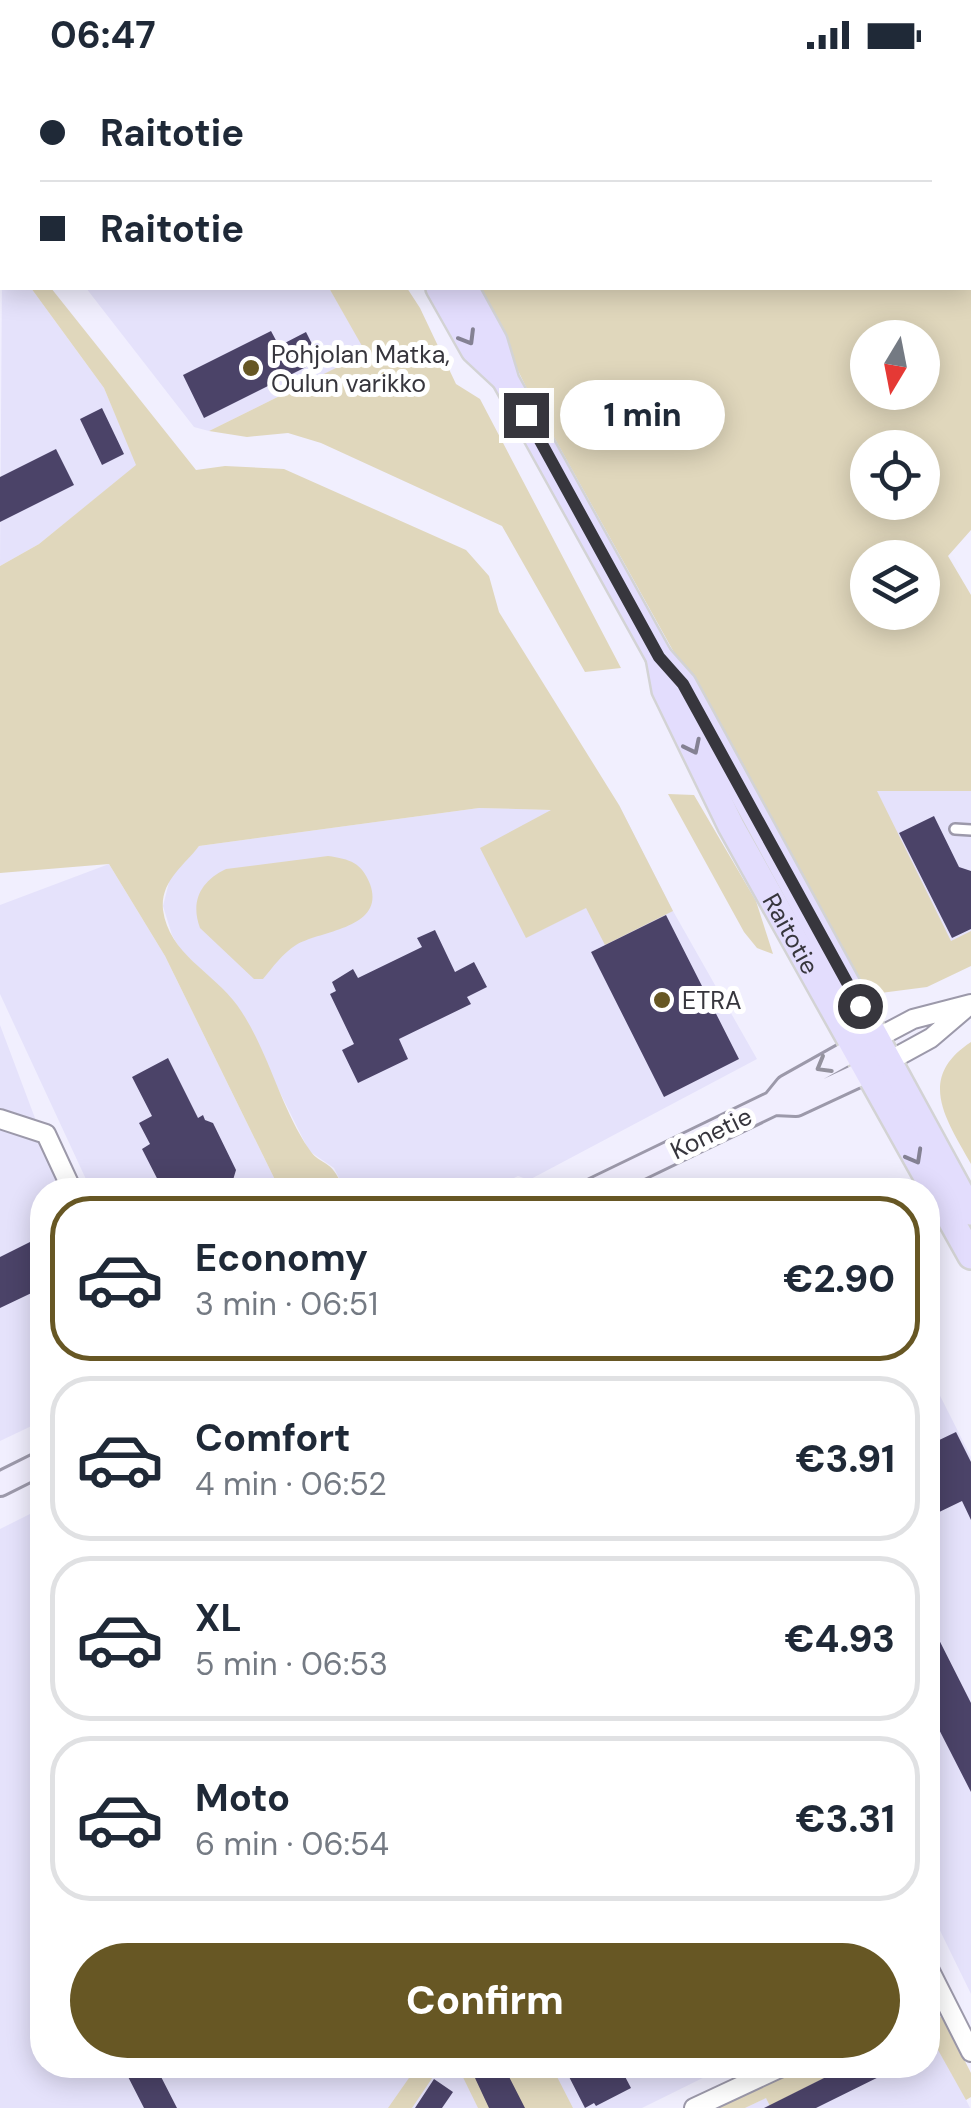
<!DOCTYPE html>
<html lang="en">
<head>
<meta charset="utf-8">
<style>
  :root { --surface:#fff; --page:#f6f6f7; --text:#1f2937; --muted:#747a83; --line:#e0e1e3; --accent:#675724 }
  body { margin:0; font-family:"DM Sans",sans-serif; background:var(--page); color:var(--text); height:100vh; display:flex; flex-direction:column; font-size:38px; white-space:nowrap }
  * { box-sizing:border-box; margin:0 }
  p { font-size:32px; color:var(--muted) }
  .icon { flex:none; width:55px; height:55px; fill:none; stroke:currentColor; stroke-width:2; stroke-linecap:round; stroke-linejoin:round }
  .map { position:relative; flex:1; overflow:hidden }
  .drawer { position:absolute; left:30px; top:1108px; width:910px; height:900px; display:flex; flex-direction:column; background:var(--surface); border-radius:40px; box-shadow:0 5px 25px #0003 }
  .drawer>* { flex:none }
  .hud { position:absolute; left:0px; top:0px; width:972px; height:220px; box-shadow:0 5px 25px #0003; display:grid; align-content:center; height:220px; padding:0 40px; background:var(--surface) }
  .needle { width:65px; rotate:190deg }
  .controls { position:absolute; left:850px; top:250px; display:grid; gap:20px }
  .controls a { display:grid; place-items:center; width:90px; height:90px; border-radius:50%; background:var(--surface); box-shadow:0 5px 25px #0003; font-size:50px }
  .end { position:absolute; width:45px; height:45px; margin:-22px; border:12px solid #37363d; background:#fff; box-shadow:0 0 0 5px #fff }
  .from { border-radius:50% }
  .bubble { position:absolute; height:70px; border-radius:35px; background:var(--surface); box-shadow:0 5px 25px #0003; font-size:32px; font-weight:800; line-height:70px; text-align:center }
  .hud b { display:flex; align-items:center; gap:35px; height:95px; font-size:38px }
  .hud b+b { border-top:2px solid var(--line) }
  .hud i { width:25px; height:25px; background:var(--text) }
  ul { padding:18px 0 0; list-style:none }
  li { display:flex; align-items:center; gap:30px; height:165px; margin:0 20px 15px; padding:0 20px; border:5px solid var(--line); border-radius:40px }
  li div { flex:1 }
  li b { display:block; font-size:38px }
  li em { font-style:normal; font-weight:800 }
  li.current { border-color:var(--accent) }
  li>.icon { width:90px; height:90px; stroke-width:1.5 }
  .primary-button { display:flex; gap:20px; margin-top:auto; padding:20px 40px }
  .primary-button a { flex:1; height:115px; border-radius:60px; background:var(--accent); color:#fff; font-size:40px; font-weight:800; line-height:115px; text-align:center }
  .status { display:flex; justify-content:space-between; align-items:center; height:70px; padding:0 50px; background:var(--surface); direction:ltr }
  .status svg { height:28px; fill:currentColor }
  .map>svg:first-child { display:block }
  .built { fill:#e5e2fb }
  .green { fill:#e0d7bc; fill-rule:evenodd }
  .building { fill:#4b4368 }
  .lines { fill:none; stroke-linecap:round; stroke-linejoin:round }
  .lane-casing { stroke:#9c99aa; stroke-width:14 }
  .street-casing { stroke:#9c99aa; stroke-width:22 }
  .secondary-casing { stroke:#9c99aa; stroke-width:28 }
  .primary-casing { stroke:#d3d3d4; stroke-width:30 }
  .highway-casing { stroke:#d3d3d4; stroke-width:35 }
  .lane { stroke:#fff; stroke-width:9 }
  .street { stroke:#fff; stroke-width:18 }
  .secondary { stroke:#f1eefe; stroke-width:22 }
  .primary { stroke:#e3ddfd; stroke-width:25 }
  .highway { stroke:#d0c7fc; stroke-width:30 }
  .oneway { stroke:#848193 }
  .oneway2 { stroke:#94929e }
  .route { stroke:#37363d; stroke-width:12 }
  .poi-dot { fill:#675724; stroke:#fff; stroke-width:4 }
  .labels { text-anchor:middle; stroke-width:10; stroke-linejoin:round; paint-order:stroke }
  .poi-label { font-size:25px; fill:#37363d; stroke:#fff; text-anchor:start }
  .street-label { font-size:25px; fill:#37363d; stroke:#fff }
</style>
</head>
<body>
<div class="status"><b>06:47</b><svg viewBox="0 0 49 12"><path d="M0 12V9h3v3zM5 12V6h3v6zM10 12V3h3v9zM15 12V0h3v12zM26 1h20v11H26zM47 4h2v5h-2z"/></svg></div>
<div class="map">
<svg width="971" height="2038" viewBox="0 0 971 2038">
  <rect width="100%" height="100%" fill="#f1effe"/>
  <path class="built" d="M2 204V218H31L104 318 137 395 39 474 0 496Z
    M86 218H329L367 283 209 361 194 357Z
    M876 720 971 721V873L921 898Z
    M619 735 673 841 757 989 529 1110 518 1106 490 1120H345L334 1098 309 1081 236 934 180 879 172 865 163 836 170 808 199 776 479 738 554 740Z
    M109 794 165 886 280 1120H91L0 924V835Z
    M0 955 62 1120H42V1351L0 1371Z
    M928 1302 971 1387V1924L928 1836Z
    M42 1438V1995H729L642 2038H0V1459Z
    M928 1961 933 1962 970 2038H745L832 1995H928Z"/>
  <path class="green" d="M777 0H971V460L948 486 971 525V721H877L951 871 971 861V896L927 917 865 925 526 317 478 218H970V2H773ZM868 268H922V322H868ZM868 378H922V432H868ZM868 488H922V542H868Z
    M31 218H51L196 400 225 396 284 399 466 480 489 506 499 542 619 735 673 841 605 875 586 838 526 868 480 778 551 740 479 738 199 776C184 796 160 811 163 840 169 884 213 902 237 935 268 978 279 1035 309 1079 318 1094 330 1089 340 1111L321 1120H280L165 886 109 794 0 803V496L39 474 136 395 104 318Z
    M329 218H407L420 238 456 314 480 329 621 598 585 602 502 456 321 373 288 363 247 367 209 361 366 283Z
    M668 724 694 725 756 831 773 884 757 878 744 862Z
    M328 786C350 789 362 793 370 814 386 859 321 860 296 875 282 884 273 897 263 909H254L200 858C190 831 201 811 226 799Z
    M971 972V1094C946 1049 916 1008 971 972Z
    M928 1941 941 1947 946 1954 971 2003V2027L966 2030 928 1962Z
    M418 1995H441L412 2038H388Z
    M457 1995H551L573 2038H478Z
    M804 1995H850L777 2032 771 2038 766 2028 745 2038H718Z"/>
  <path class="building" d="M271 261 279 276 306 262 320 290 204 348 183 305Z
    M102 338 124 384 102 395 80 349Z
    M56 379 74 415 0 452V407Z
    M934 746 959 797 971 801V859L952 868 899 763Z
    M666 845 739 989 664 1027 591 882Z
    M435 860 455 902 474 892 487 917 467 927 471 934 399 969 408 989 358 1013 342 980 354 974 330 924 336 921 332 912 353 899 358 908 422 877 417 868Z
    M168 988 198 1048 203 1045 205 1050 213 1053 236 1100 230 1120H163L142 1079 150 1074 139 1053 152 1046 132 1007Z
    M42 1166V1218L0 1238V1187Z
    M956 1362 971 1392V1450L962 1431 933 1445 928 1435V1384L936 1380 933 1373Z
    M928 1548 971 1633V1722L928 1638Z
    M122 1995H155L177 2038H144Z
    M503 1995 525 2038H489L475 2008Z
    M563 1995H597L603 2006 620 1997 631 2018 596 2036 594 2033 585 2038Z
    M850 1995H903L816 2038H764Z
    M434 2009 453 2022 442 2038H415Z"/>
  <g class="lines">
    <defs>
      <path id="lane" d="M955 759 971 760"/>
      <path id="street" d="M0 175 2 174
        M877 968 913 949 971 934
        M889 991 931 968 966 938
        M0 1049 46 1064 72 1120
        M928 1897 971 1982
        M694 2038 786 1995"/>
      <path id="secondary" d="M276 0V2
        M774 1033 796 1034 882 994
        M594 1120 774 1033 787 1017 869 971
        M0 1414 42 1393"/>
      <g id="primary">
        <path d="M318 0 320 2"/>
        <path d="M342 0 344 2"/>
        <path d="M439 218 474 280 503 307"/>
        <path d="M465 218 494 271 506 311 659 587 683 614 971 1142"/>
        <path id="s1" d="M659 587 665 620 731 756 971 1186"/>
      </g>
      <path id="highway" d="M366 2 370 0"/>
    </defs>
    <use href="#lane" class="lane-casing"/>
    <use href="#street" class="street-casing"/>
    <use href="#secondary" class="secondary-casing"/>
    <use href="#primary" class="primary-casing"/>
    <use href="#highway" class="highway-casing"/>
    <use href="#lane" class="lane"/>
    <use href="#street" class="street"/>
    <use href="#secondary" class="secondary"/>
    <use href="#primary" class="primary"/>
    <use href="#highway" class="highway"/>
  </g>
  <defs><path id="oneway-chevron" d="M-2-3.5L2.5 0L-2 3.5" fill="none" stroke-width="1.6" stroke-linecap="round" stroke-linejoin="round" transform="scale(2.5)"/></defs>
  <g class="oneway">
    <use href="#oneway-chevron" transform="translate(468 268) rotate(59)"/>
    <use href="#oneway-chevron" transform="translate(693 677) rotate(64)"/>
    <use href="#oneway-chevron" transform="translate(915 1087) rotate(61)"/>
  </g>
  <use class="oneway2" href="#oneway-chevron" transform="translate(823 996) rotate(150)"/>
  <g class="lines">
    <path class="route" d="M526 345 659 587 683 614 860 936"/>
  </g>
  <g class="poi-dot">
    <circle cx="251" cy="298" r="10"/>
    <circle cx="662" cy="930" r="10"/>
  </g>
  <g class="labels">
    <g class="poi-label">
      <text x="271" y="293">Pohjolan Matka,<tspan x="271" dy="29">Oulun varikko</tspan></text>
      <text x="682" y="939">ETRA</text>
    </g>
    <g class="street-label">
      <text dy="9" stroke="none"><textPath href="#s1" startOffset="308">Raitotie</textPath></text>
      <text transform="translate(711 1063) rotate(-26)" y="9">Konetie</text>
    </g>
  </g>
</svg>
<div class="controls">
<a><svg class="needle" viewBox="-14 -14 28 28"><path d="M0-13l5 13h-10z" fill="#e53935"/><path d="M0 13l5-13h-10z" fill="#747a83"/></svg></a>
<a><svg class="icon" aria-label="locate" viewBox="0 0 24 24"><circle cx="12" cy="12" r="6"/><path d="M12 2v4M12 18v4M2 12h4M18 12h4"/></svg></a>
<a><svg class="icon" aria-label="layers" viewBox="0 0 24 24"><path d="M12 4l9 5-9 5-9-5zM3 14l9 5 9-5"/></svg></a>
</div>
<i class="end from" style="left:860px;top:936px"></i>
<i class="end" style="left:526px;top:345px"></i>
<div class="bubble" style="left:560px;top:310px;width:165px">1 min</div>
<div class="hud">
<b><i class="from"></i>Raitotie</b>
<b><i></i>Raitotie</b>
</div>
<section class="drawer">
<ul>
<li class="current"><svg class="icon" aria-label="car" viewBox="0 0 24 24"><path d="M5 17H2v-5l4-1 3-4h7l3 4 3 1v5h-3M9 17h6M6 11h13"/><circle cx="7" cy="17" r="2"/><circle cx="17" cy="17" r="2"/></svg><div><b>Economy</b><p>3 min · 06:51</p></div><em>€2.90</em></li>
<li><svg class="icon" aria-label="car" viewBox="0 0 24 24"><path d="M5 17H2v-5l4-1 3-4h7l3 4 3 1v5h-3M9 17h6M6 11h13"/><circle cx="7" cy="17" r="2"/><circle cx="17" cy="17" r="2"/></svg><div><b>Comfort</b><p>4 min · 06:52</p></div><em>€3.91</em></li>
<li><svg class="icon" aria-label="car" viewBox="0 0 24 24"><path d="M5 17H2v-5l4-1 3-4h7l3 4 3 1v5h-3M9 17h6M6 11h13"/><circle cx="7" cy="17" r="2"/><circle cx="17" cy="17" r="2"/></svg><div><b>XL</b><p>5 min · 06:53</p></div><em>€4.93</em></li>
<li><svg class="icon" aria-label="car" viewBox="0 0 24 24"><path d="M5 17H2v-5l4-1 3-4h7l3 4 3 1v5h-3M9 17h6M6 11h13"/><circle cx="7" cy="17" r="2"/><circle cx="17" cy="17" r="2"/></svg><div><b>Moto</b><p>6 min · 06:54</p></div><em>€3.31</em></li>
</ul>
<div class="primary-button"><a>Confirm</a></div>
</section>
</div>
</body>
</html>
